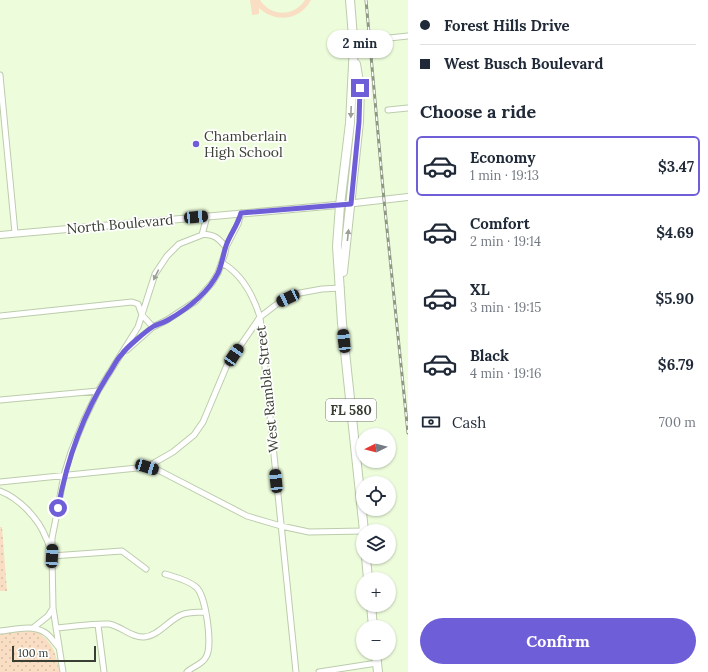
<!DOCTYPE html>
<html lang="en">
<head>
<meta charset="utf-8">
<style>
  :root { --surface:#fff; --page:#f2f2f3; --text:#1f2937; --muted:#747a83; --line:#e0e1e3; --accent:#6e5ed8 }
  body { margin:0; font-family:Lora,serif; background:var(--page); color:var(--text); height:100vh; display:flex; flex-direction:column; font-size:15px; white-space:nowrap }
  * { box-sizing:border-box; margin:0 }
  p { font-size:13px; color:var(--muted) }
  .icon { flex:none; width:22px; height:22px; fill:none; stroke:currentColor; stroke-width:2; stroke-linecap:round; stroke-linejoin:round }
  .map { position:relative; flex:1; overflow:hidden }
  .sheet { display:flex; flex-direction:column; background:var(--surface); width:300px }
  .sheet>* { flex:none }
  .hud { display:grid; align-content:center; height:88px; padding:0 12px; background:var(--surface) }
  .needle { width:26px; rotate:264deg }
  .fabs { position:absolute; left:356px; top:428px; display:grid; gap:8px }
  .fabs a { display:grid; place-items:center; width:40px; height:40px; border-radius:50%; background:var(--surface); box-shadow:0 1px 3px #0004; font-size:20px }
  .scale { position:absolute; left:12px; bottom:10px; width:84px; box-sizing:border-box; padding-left:4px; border:2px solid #393f32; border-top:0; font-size:11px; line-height:14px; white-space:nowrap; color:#393f32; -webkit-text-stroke:3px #fff; paint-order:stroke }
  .end { position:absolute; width:18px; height:18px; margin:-9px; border:5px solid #6e5ed8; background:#fff; box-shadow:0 0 0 2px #fff }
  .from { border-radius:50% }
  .bubble { position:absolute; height:28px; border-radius:14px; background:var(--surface); box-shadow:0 1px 3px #0004; font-size:13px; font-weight:800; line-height:28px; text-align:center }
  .car { position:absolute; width:12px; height:24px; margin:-12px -6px; border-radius:5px; box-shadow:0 0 3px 1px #0007; background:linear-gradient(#222 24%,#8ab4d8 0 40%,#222 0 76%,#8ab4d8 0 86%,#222 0) }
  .hud b { display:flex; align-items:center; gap:14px; height:38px; font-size:15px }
  .hud b+b { border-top:1px solid var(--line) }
  .hud i { width:10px; height:10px; background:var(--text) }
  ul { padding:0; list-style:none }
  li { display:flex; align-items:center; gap:12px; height:60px; margin:0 8px 6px; padding:0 4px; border:2px solid transparent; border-radius:6px }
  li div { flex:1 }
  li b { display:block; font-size:15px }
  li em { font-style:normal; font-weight:800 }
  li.active { border-color:var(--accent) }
  li>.icon { width:36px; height:36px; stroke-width:1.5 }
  h2 { padding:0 12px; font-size:18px; line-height:48px }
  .pay { display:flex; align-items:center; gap:10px; height:44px; padding:0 12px; font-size:15px }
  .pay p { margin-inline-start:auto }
  .primary-button { display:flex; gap:8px; margin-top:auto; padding:8px 12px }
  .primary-button a { flex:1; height:46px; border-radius:24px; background:var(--accent); color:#fff; font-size:16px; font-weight:800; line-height:46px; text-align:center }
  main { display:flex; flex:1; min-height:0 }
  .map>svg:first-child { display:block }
  .grass { fill:#f9dec3 }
  .park { fill:url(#park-dots) }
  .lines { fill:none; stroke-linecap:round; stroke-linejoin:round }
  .minor-casing { stroke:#bcccac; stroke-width:7 }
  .tertiary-casing { stroke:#bcccac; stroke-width:8 }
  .primary-casing { stroke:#bcccac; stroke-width:10 }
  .minor { stroke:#fff; stroke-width:5 }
  .tertiary { stroke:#fff; stroke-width:6 }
  .primary { stroke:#fff; stroke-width:8 }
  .rail-casing { stroke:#8e9882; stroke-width:3 }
  .rail { stroke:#fff; stroke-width:1.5; stroke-dasharray:4.5; stroke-linecap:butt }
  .oneway { fill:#9c9f98 }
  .route { stroke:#6e5ed8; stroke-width:5 }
  .poi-dot { fill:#6e5ed8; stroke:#fff; stroke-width:1.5 }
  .labels { text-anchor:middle; stroke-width:3.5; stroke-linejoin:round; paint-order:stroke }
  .shield { fill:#fff; stroke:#747970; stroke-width:1 }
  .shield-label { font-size:13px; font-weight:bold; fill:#393f32 }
  .poi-label { font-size:14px; fill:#393f32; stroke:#fff; text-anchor:start }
  .street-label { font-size:14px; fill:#393f32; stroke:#fff }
</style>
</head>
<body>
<main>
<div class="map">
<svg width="408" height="672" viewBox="0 0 408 672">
  <defs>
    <pattern id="park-dots" width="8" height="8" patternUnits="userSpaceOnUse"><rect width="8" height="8" fill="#f9dec3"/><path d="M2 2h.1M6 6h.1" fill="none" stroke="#d6c0a8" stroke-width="1.8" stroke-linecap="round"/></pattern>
  </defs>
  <rect width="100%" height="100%" fill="#edfddc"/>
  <path class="grass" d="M250 0H260C271 17 294 17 305 0H311C300 21 275 23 259 8V14L252 15Z"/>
  <path class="park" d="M0 527H2L7 591H0Z
    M33 628C54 644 54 648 60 672H0V631Z"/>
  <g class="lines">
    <defs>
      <path id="minor" d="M380 39 408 36
        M0 75 15 233
        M388 110 408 108
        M202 234C215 235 217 237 226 247
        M222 263C242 274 253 295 260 317L296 672
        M0 316 132 302 138 304 142 315 153 327
        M127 350 153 327 167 320 196 301 212 283 218 273 225 253 226 247 238 224 241 213
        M0 400 98 391
        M147 467 173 452 194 435 203 422 227 365 260 317 277 304 300 293 322 289 341 288
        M0 482 147 467 160 471 247 516 281 526 309 532 364 531
        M0 491C19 498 39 519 46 538 49 543 50 550 52 556L122 551 146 569
        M165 574C175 577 188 580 196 587 206 595 213 647 206 657 202 665 193 666 187 672
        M98 625 104 672
        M33 628 48 616 53 608
        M56 628C73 627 92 623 109 624 121 626 132 638 144 637 158 636 168 621 181 615 188 612 197 612 205 612
        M0 631C13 630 32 624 44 632 50 635 54 642 59 648
        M63 672 53 608 52 556V538L56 518 64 475 71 452 84 420 98 391 138 327 155 274 167 256 179 244 202 235 207 216
        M319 672 377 663"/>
      <path id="tertiary" d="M0 235 337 205 408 197"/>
      <path id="primary" d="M350 0 354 49
        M354 45 350 123 340 205 337 246 342 323 364 531
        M343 272 359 122 360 88 356 64
        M366 557 368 579
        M371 605 373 627
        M376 653 378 672"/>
    </defs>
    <use href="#minor" class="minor-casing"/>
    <use href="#tertiary" class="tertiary-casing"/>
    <use href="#primary" class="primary-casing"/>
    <use href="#minor" class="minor"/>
    <use href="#tertiary" class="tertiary"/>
    <use href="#primary" class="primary"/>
    <defs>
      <path id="rail" d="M366 0 384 200 408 433"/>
    </defs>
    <use href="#rail" class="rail-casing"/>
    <use href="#rail" class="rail"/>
  </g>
  <defs><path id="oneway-solid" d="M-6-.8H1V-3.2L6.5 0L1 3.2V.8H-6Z"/></defs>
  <g class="oneway">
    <use href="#oneway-solid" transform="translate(351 112) rotate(92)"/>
    <use href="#oneway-solid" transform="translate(348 235) rotate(-84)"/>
    <use href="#oneway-solid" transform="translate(156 275) rotate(116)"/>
  </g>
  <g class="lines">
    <path class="route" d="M58 508C67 460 82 416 108 375 113 368 116 360 122 354 127 347 146 331 154 326 158 324 163 323 168 320 187 309 208 293 218 273 222 264 223 255 226 246 230 234 237 227 241 213L351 204 359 122 360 88"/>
  </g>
  <circle class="poi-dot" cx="196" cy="144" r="4"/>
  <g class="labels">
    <rect class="shield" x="326" y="399" width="50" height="22" rx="3"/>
    <g class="shield-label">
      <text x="351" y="415">FL 580</text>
    </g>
    <g class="poi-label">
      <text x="204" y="141">Chamberlain<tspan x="204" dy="16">High School</tspan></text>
    </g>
    <g class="street-label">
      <text transform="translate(120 224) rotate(-5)" y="5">North Boulevard</text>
      <text transform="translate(267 389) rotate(-96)" y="5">West Rambla Street</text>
    </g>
  </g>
</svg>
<div class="fabs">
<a><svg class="needle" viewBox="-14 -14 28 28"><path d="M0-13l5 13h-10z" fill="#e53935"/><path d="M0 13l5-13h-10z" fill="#747a83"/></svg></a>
<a><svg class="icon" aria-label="locate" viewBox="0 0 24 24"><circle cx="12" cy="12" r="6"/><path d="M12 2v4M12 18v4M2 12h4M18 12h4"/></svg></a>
<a><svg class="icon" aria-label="layers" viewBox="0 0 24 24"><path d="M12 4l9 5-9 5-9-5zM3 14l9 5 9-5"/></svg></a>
<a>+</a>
<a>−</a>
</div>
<div class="scale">100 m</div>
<i class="end from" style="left:58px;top:508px"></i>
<i class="end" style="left:360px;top:88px"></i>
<div class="bubble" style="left:327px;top:30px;width:66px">2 min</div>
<i class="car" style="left:196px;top:217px;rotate:85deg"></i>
<i class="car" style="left:288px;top:298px;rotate:245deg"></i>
<i class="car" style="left:344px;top:341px;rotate:354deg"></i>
<i class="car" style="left:234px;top:355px;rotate:34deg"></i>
<i class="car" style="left:147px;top:467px;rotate:107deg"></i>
<i class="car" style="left:276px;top:481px;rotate:354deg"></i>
<i class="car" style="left:52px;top:556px;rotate:3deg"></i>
</div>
<section class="sheet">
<div class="hud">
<b><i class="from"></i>Forest Hills Drive</b>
<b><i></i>West Busch Boulevard</b>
</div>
<h2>Choose a ride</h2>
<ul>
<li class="active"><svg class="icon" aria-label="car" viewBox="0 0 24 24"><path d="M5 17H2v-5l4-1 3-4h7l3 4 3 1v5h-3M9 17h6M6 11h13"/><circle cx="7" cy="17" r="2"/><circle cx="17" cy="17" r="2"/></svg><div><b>Economy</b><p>1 min · 19:13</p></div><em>$3.47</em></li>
<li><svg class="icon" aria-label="car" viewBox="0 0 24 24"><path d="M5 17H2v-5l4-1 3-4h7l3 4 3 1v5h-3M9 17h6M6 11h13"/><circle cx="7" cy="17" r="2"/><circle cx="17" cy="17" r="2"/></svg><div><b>Comfort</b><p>2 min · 19:14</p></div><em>$4.69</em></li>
<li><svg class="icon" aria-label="car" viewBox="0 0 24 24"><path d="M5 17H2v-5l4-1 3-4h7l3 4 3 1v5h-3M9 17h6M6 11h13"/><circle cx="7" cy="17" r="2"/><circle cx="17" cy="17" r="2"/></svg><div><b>XL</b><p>3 min · 19:15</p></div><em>$5.90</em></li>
<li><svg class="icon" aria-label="car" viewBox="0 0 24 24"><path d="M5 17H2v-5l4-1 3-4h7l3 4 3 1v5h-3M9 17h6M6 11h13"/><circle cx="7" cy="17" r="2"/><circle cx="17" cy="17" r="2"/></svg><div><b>Black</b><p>4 min · 19:16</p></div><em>$6.79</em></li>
</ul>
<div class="pay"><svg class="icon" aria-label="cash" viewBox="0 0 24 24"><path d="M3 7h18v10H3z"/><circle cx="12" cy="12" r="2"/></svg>Cash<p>700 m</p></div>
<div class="primary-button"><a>Confirm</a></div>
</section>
</main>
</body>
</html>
